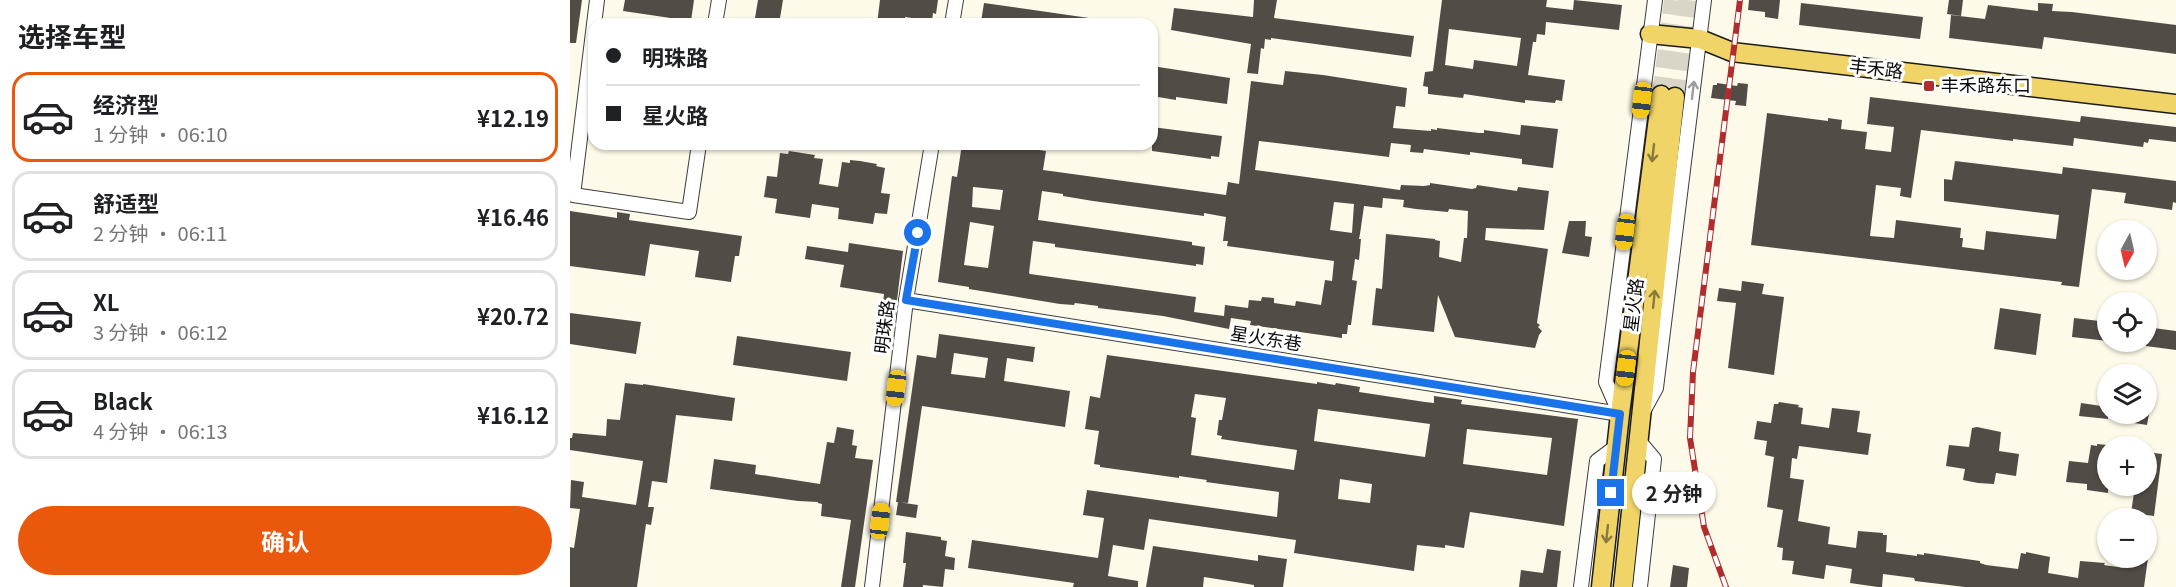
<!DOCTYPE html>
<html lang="zh">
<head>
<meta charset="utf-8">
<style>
  :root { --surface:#fff; --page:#f2f2f2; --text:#202124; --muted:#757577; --line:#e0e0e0; --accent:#ea580c }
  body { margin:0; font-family:Georgia,"Noto Sans SC",serif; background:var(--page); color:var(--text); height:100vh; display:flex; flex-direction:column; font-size:22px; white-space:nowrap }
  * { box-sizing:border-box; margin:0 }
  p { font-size:20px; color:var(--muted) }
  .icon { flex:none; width:33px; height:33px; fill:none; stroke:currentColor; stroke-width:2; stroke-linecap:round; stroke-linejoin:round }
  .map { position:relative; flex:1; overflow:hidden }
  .drawer { display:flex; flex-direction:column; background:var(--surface); width:570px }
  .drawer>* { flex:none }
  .guide { position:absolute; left:18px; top:18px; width:570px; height:132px; border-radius:18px; box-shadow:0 2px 4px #0004; display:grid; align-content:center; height:132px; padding:0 18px; background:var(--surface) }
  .needle { width:39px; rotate:188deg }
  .controls { position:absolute; left:1527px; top:220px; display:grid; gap:12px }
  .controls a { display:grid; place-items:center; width:60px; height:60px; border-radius:50%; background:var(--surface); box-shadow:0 2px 4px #0004; font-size:30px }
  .end { position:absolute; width:27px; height:27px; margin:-14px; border:8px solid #1a73e8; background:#fff; box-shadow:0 0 0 3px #fff }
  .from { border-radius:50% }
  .bubble { position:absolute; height:42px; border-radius:21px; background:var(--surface); box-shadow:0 2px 4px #0004; font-size:20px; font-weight:700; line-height:42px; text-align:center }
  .car { position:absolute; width:18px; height:36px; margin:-18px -9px; border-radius:8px; box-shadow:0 0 4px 2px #0007; background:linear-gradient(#f5c518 24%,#345 0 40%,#f5c518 0 76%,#345 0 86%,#f5c518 0) }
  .guide b { display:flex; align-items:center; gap:21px; height:57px; font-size:22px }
  .guide b+b { border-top:2px solid var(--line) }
  .guide i { width:15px; height:15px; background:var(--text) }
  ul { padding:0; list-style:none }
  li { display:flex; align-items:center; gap:18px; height:90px; margin:0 12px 9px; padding:0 6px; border:3px solid var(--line); border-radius:18px }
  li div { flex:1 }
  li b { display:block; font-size:22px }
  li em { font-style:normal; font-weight:700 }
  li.on { border-color:var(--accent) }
  li>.icon { width:54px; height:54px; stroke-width:1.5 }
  h2 { padding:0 18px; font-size:27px; line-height:72px }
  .button { display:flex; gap:12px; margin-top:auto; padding:12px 18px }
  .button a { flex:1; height:69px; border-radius:36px; background:var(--accent); color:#fff; font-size:24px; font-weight:700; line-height:69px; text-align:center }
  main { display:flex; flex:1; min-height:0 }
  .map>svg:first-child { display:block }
  .building { fill:#524c47; fill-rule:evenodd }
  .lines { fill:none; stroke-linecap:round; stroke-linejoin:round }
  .major-tunnel { stroke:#d9d6c8; stroke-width:18; stroke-dasharray:18 9; stroke-linecap:butt }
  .minor-casing { stroke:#3d3d3d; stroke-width:16 }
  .major-casing { stroke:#1b1b1b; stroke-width:21 }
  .minor { stroke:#fff; stroke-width:14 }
  .major { stroke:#f0d467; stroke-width:18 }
  .rail-casing { stroke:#b02c2d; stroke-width:6 }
  .rail { stroke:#fff; stroke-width:4; stroke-dasharray:11; stroke-linecap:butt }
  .oneway { stroke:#9d9d9d }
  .oneway2 { stroke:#88793d }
  .route { stroke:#1a73e8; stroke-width:8 }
  .poi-dot { fill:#b02c2d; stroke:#fff; stroke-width:2 }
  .labels { text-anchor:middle; stroke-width:6; stroke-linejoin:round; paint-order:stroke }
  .street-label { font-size:18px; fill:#0a0a0a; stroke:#fff }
  .poi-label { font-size:18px; fill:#0a0a0a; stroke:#fff; text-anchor:start }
</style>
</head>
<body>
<main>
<section class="drawer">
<h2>选择车型</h2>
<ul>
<li class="on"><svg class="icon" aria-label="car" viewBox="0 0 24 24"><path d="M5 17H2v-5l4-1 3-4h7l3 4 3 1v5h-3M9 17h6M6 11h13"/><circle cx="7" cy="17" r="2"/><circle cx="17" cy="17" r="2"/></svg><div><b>经济型</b><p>1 分钟 · 06:10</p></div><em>¥12.19</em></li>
<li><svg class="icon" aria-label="car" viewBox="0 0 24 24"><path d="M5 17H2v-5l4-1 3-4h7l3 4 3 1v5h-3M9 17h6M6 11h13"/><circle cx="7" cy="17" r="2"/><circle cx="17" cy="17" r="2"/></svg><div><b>舒适型</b><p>2 分钟 · 06:11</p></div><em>¥16.46</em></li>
<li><svg class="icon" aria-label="car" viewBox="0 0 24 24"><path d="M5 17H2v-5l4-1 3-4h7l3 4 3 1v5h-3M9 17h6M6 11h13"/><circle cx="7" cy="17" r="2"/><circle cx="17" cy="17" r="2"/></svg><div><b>XL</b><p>3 分钟 · 06:12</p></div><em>¥20.72</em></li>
<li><svg class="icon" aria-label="car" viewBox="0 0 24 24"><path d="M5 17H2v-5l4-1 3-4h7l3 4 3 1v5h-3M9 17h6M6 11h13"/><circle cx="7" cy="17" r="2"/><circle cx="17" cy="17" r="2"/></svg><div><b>Black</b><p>4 分钟 · 06:13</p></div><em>¥16.12</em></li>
</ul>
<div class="button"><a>确认</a></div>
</section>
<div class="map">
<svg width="1606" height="587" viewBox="0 0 1606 587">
  <rect width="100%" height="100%" fill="#fefae9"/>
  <path class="building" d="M0 0H12L6 43H0Z
    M55 0H124L121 21 53 11Z
    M188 0H213L209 24H184Z
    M310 0H368L366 14 363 13 362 21 335 17V24H307Z
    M684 0H707L704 18 844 36 841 57 701 38V40L695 39 694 49 691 48 688 74 677 73 681 44 601 30 604 8 683 17Z
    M872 0H977L976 7 1003 10 1004 0 1052 5 1049 30 976 22 975 35 967 34 966 42H963L958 75 995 80 992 101 986 100 985 103 955 100V103L894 94 893 98 858 94V87L853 86 855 72 863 71ZM879 29 951 38 947 66 904 60 903 69 875 65Z
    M1179 0H1210L1208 19 1195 17V12L1178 10Z
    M1379 0H1393L1391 16 1377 14Z
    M414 3 519 18 518 24H425L411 22Z
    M1231 3 1353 17 1350 39 1229 25Z
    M1468 3 1483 4 1482 11 1502 12 1606 25V54L1474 37 1472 49 1379 38 1381 15 1415 19 1418 5 1468 11Z
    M582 66 660 78 657 104 606 97V100L582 96Z
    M715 71 753 75 837 88 835 107 826 106 823 128 861 131V129L867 130V128L909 133H914V130L950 135 951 125 988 129 983 168 952 164V159L900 152V155L854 149 853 153 840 152 841 145 821 143 819 157 689 141 685 170 830 190 831 185 854 186 860 185V183L902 189 906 188 907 185 947 191 948 187 979 191 974 230 916 228 915 240 978 249 967 323 970 325 968 327 972 331 969 335 965 348 885 337 868 295 864 332 802 325 806 288 812 289 816 234 865 239V240L870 241 869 257 891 262 894 238H897L898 211 879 209 878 212 846 209 833 207 834 200 813 198 812 208 794 206 790 234 782 233 784 204 764 202 760 230 790 234 789 239H791L789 260 785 259 782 280 787 281 781 325H778L777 334H772V338L680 325 681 321 661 318 659 329 593 316 528 308V306L505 303 504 305 490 304 399 289V287L368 282 382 176 387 177 392 144H429L476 151 473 170 656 195 658 182 669 184 681 81 713 85ZM403 187 433 190 430 210 402 207ZM472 191 493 194V196L523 201 634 216V213L656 217 653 241H658L657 246 764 261 762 281 755 280 751 305 726 301 725 306 704 303V298L692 297 691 301 679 300 678 308 655 305 654 316 624 312 626 297 460 274 459 273 463 241 485 244V247L626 266V264L633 265 635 247 622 245V242L468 220ZM400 222 424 226 418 268 394 265Z
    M1147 83 1167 86 1168 83 1178 84 1176 106 1165 105 1166 101 1141 98 1143 85H1147Z
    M1300 97 1510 122 1511 116 1606 127V142L1579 139 1578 143 1574 142 1573 147 1504 138 1503 146 1443 139V141L1351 130 1341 198 1330 196 1331 188 1306 185 1300 236 1324 238 1326 220 1391 228 1390 238H1393L1392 247 1414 250 1416 231 1486 239 1489 215 1374 201V179L1382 180 1385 161 1492 174 1493 167 1606 181V203L1603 202 1602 210 1554 203 1556 193 1522 189 1509 287 1491 285 1492 282 1181 245 1197 113 1258 121V118L1272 120 1271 129 1297 132 1295 149 1321 152 1324 127 1297 124Z
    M582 127 652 136 649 157 641 156V159L582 151Z
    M219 151 245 155 244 158 253 159 249 184 268 187 272 162 280 163V160L290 161 307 164 306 166 315 168 311 193 320 194 317 214 305 213 303 224 268 219 269 208 242 204 240 218 205 213 207 199 194 197 197 176 207 177 210 153 218 154Z
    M0 211 47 218V212L60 214 59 220 172 236 169 256H165L161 282 125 277 129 251 80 244 75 276 0 266Z
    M999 221H1016L1015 236 1022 237 1019 257 992 253Z
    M279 243 333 251 323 333 310 331 314 294 270 287 274 265 235 259 237 246 278 252Z
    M1172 281 1194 284 1192 294 1214 297 1204 375 1158 368 1166 303 1147 301 1149 288 1171 291Z
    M1430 308 1471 314 1466 355 1424 349Z
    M0 313 71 322 66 354 0 344Z
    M1504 318 1538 322V341L1502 337Z
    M1576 327 1606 331V350L1576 346Z
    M369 334 465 347 463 362 437 358 434 381 500 391 495 427 352 406 338 503 326 502 347 355 366 358ZM384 353 418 358 415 378 381 374Z
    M167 336 281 352 277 381 163 365Z
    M537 355 747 384V382L765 385 766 383 790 387 789 392 855 402 864 403V396L892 400 891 404 1008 419 994 526 900 512 894 548 875 545V548L847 545 844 571 724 553 726 540 579 519 574 550 543 545 538 576 568 581V587H503L504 583 398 568 402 540 528 558 534 518 513 515 517 490 707 517 709 492 636 482 637 480 609 476V478L530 467V465L524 464 529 431 515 429 520 396 530 398ZM625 394 656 398 652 420H649L647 435 652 436 651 439 727 450 724 470 621 455 626 418 621 417ZM748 409 860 424 855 457 744 441ZM897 429 982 438 977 475 893 464ZM770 479 802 484 800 503 768 499Z
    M55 383 73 385V384L165 398 162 421 106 415 97 483 82 481 78 507H84L81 525 76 524 67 587H0V547L4 548 10 509 0 508 1 480 14 482 12 497 66 505 73 461 0 450V438H2L3 433 36 436 37 419 50 420Z
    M1209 402 1229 405 1228 407 1233 408 1231 424 1259 428 1262 408 1290 411 1287 432 1301 434 1298 455 1229 446 1227 459 1222 458 1220 478 1234 480 1228 521 1260 527 1258 544 1286 548 1288 531 1313 533V535H1317L1316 552 1347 556V554L1354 555V553L1410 561V563L1416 565 1448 569 1451 553 1456 554V552L1480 557 1478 573 1508 578 1510 561 1535 563 1534 565 1554 568 1556 558H1578L1574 587H1395L1345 581 1344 578 1313 574 1312 587H1308L1280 583 1282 569 1256 565 1254 579 1222 574 1224 561 1212 560 1213 548 1207 547 1213 510 1197 507 1204 457 1195 455 1197 441 1184 439 1187 421 1201 423 1204 404H1208Z
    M1511 403 1538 407V419L1509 416Z
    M1545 414H1579L1577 425 1545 420Z
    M267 427 284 430 282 445 287 446 285 458 303 460 285 587H271L281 520 251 516 252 504 248 503V502L228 501 140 489 144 459 186 465 185 474 250 484 257 442 264 443Z
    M1407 427 1431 432 1429 451 1449 454 1446 476 1426 473 1424 484 1408 483 1393 480 1395 469 1376 466 1379 445 1399 447 1402 428Z
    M1527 444 1538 445V493L1517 490V484L1496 482 1499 461 1518 463 1521 445 1527 446Z
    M1576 452 1592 454 1584 516 1561 513 1565 486H1576Z
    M328 502 348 505 346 518 326 515Z
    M336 532 371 537V540L377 541 375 556 385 558 384 570 375 569 373 587 353 585V587H333L336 563H333Z
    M583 546 688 561V555L717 559 713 587H684V585L634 577 633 587H576Z
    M977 549 991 551 987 587H949L951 570 973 573Z
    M1103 565 1119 568 1117 587H1100Z"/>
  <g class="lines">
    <path class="major-tunnel" d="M1091 95 1103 0
      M1105 97 1117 0"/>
    <defs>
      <path id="minor" d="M27 0 3 195 119 212 129 144
        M145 24 149 0
        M382 24 386 0
        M336 300 1050 414
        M1074 410 1086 388 1134 0
        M1050 414 1036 382 1085 0
        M1068 440 1084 459 1070 587
        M302 587 336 300 362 144
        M1011 587 1027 461 1047 446"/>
      <path id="major" d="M1080 34 1130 39 1162 52 1606 104
        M1031 587 1050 414 1091 95
        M1053 587 1105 97"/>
    </defs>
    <use href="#minor" class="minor-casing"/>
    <use href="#major" class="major-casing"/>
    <use href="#minor" class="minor"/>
    <use href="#major" class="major"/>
    <defs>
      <path id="rail" d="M1156 587 1134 527 1120 438 1123 372 1170 0"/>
    </defs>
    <use href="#rail" class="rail-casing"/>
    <use href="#rail" class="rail"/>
  </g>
  <defs><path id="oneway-shaft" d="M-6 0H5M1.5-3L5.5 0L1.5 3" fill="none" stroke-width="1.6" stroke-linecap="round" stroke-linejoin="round" transform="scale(1.5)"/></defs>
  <use class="oneway" href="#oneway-shaft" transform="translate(1123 90) rotate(-83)"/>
  <g class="oneway2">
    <use href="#oneway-shaft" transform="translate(1083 153) rotate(97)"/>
    <use href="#oneway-shaft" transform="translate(1084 299) rotate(-84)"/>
    <use href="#oneway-shaft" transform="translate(1037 534) rotate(96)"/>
  </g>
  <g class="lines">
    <path class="route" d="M348 233 336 300 1050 414 1041 493"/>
  </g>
  <rect class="poi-dot" x="1353" y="80" width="12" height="12" rx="3"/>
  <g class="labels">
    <g class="street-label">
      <text transform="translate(1306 69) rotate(7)" y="6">丰禾路</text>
      <text transform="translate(1064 305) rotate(-83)" y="6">星火路</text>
      <text transform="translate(315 327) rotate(-83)" y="6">明珠路</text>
      <text transform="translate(696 339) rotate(9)" y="6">星火东巷</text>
    </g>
    <g class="poi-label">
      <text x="1371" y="92">丰禾路东口</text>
    </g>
  </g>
</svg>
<div class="controls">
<a><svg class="needle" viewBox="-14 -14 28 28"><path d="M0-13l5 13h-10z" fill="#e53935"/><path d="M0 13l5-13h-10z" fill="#757577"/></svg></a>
<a><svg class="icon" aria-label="locate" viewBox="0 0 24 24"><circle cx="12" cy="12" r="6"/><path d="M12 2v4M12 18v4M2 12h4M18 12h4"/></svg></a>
<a><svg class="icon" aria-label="layers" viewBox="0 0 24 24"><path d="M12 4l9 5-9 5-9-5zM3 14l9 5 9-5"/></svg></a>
<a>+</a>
<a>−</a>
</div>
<i class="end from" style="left:348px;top:233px"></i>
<i class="end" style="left:1041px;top:493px"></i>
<div class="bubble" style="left:1062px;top:472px;width:84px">2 分钟</div>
<i class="car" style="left:1072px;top:100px;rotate:187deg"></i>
<i class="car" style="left:1055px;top:232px;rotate:187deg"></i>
<i class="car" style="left:1056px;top:368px;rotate:187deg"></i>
<i class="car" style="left:326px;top:388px;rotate:187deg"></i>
<i class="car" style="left:310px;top:521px;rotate:7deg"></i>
<div class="guide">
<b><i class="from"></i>明珠路</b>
<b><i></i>星火路</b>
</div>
</div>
</main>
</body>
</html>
